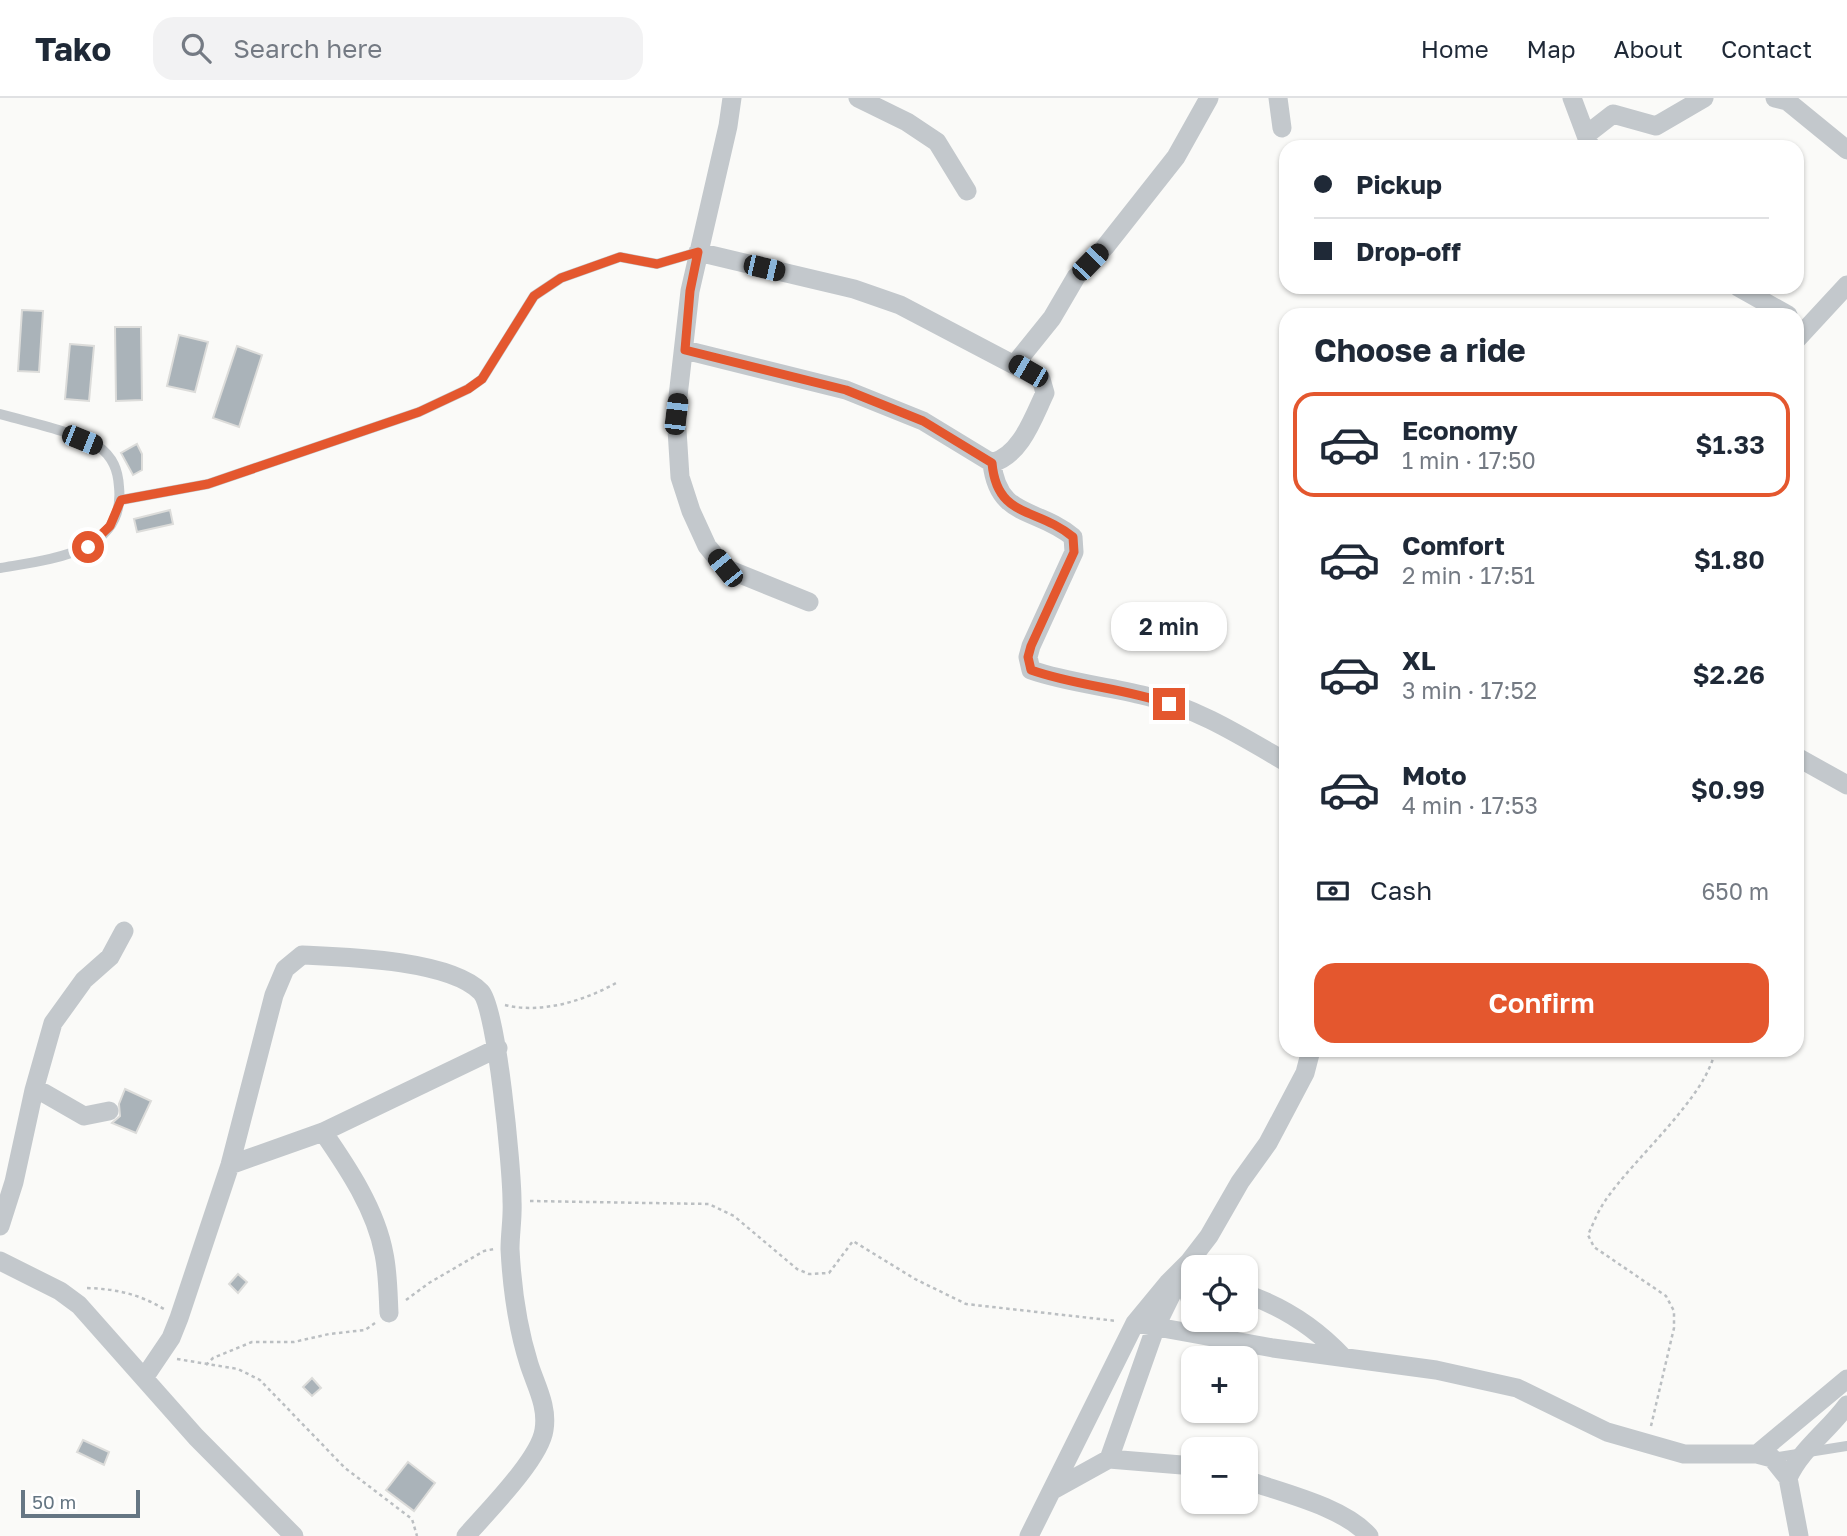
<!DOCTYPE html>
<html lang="en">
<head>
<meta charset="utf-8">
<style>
  :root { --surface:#fff; --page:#f2f2f3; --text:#1f2937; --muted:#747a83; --line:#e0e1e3; --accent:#e4572e }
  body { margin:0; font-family:"Golos Text",sans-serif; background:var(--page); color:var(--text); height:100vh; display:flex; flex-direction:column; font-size:26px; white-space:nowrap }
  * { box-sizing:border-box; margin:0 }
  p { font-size:23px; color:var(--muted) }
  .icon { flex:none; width:38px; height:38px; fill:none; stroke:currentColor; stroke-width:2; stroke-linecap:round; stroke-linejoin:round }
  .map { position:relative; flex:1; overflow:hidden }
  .panel { position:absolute; left:1279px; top:210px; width:525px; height:749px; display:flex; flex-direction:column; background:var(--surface); border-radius:21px; box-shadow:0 2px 5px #0004 }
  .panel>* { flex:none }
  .top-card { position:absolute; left:1279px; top:42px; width:525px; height:154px; border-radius:21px; box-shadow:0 2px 5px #0004; display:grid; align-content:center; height:154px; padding:0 35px; background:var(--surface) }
  .fabs { position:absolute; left:1181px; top:1157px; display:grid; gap:14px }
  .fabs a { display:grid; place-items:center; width:77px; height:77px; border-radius:14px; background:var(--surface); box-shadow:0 2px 5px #0004; font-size:35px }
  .scale { position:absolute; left:21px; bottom:18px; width:119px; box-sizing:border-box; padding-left:7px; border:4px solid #657683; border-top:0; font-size:19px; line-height:24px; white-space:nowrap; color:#657683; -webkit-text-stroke:5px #fff; paint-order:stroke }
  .end { position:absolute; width:32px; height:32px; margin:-16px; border:9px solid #e4572e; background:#fff; box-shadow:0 0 0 4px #fff }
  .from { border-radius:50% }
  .bubble { position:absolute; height:49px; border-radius:21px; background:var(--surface); box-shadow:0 2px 5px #0004; font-size:23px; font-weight:600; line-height:49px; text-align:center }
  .car { position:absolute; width:21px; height:42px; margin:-21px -10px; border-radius:9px; box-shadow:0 0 5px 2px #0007; background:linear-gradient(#222 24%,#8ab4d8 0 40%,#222 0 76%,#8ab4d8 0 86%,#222 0) }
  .top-card b { display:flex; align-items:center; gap:24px; height:66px; font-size:26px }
  .top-card b+b { border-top:2px solid var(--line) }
  .top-card i { width:18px; height:18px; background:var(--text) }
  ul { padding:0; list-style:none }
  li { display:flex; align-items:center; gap:21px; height:105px; margin:0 14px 10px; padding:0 21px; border:4px solid transparent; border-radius:21px }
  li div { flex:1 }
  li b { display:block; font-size:26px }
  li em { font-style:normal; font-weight:600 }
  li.selected { border-color:var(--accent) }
  li>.icon { width:63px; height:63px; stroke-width:1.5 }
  h2 { padding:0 35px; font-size:32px; line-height:84px }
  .pay { display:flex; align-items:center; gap:18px; height:77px; padding:0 35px; font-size:26px }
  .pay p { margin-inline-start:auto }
  .action { display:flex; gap:14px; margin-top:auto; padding:14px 35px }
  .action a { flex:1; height:80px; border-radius:21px; background:var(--accent); color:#fff; font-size:28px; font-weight:600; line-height:80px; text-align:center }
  header { display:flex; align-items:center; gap:42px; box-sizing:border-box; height:98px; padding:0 35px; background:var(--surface); border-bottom:2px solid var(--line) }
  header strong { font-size:33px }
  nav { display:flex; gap:38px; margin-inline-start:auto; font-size:24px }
  .search { width:490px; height:63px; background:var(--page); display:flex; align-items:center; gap:18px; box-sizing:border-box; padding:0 24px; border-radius:21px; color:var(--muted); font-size:26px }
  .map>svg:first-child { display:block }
  .building { fill:#aab3b9; stroke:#dcdcda; stroke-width:2 }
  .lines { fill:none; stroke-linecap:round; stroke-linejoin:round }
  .path { stroke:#bbbfc2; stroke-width:2.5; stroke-dasharray:3.5 3.5; stroke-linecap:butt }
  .service { stroke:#c3c8cc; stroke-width:10 }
  .minor { stroke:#c3c8cc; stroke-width:19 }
  .route { stroke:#e4572e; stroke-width:9 }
</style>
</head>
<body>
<header>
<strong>Tako</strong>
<div class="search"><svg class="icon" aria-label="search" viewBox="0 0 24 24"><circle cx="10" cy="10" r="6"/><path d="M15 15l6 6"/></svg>Search here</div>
<nav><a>Home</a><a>Map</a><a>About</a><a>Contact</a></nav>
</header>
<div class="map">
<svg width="1847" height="1438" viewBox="0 0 1847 1438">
  <rect width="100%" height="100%" fill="#fafaf8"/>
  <path class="building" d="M22 212 43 213 39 274 18 273Z
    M115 229H141L142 302 116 303Z
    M179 237 208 244 195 294 167 288Z
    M70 246 94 248 89 303 65 301Z
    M237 248 262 257 239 329 213 320Z
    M137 346 142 356V372L133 377 121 355Z
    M170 412 173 426 137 434 134 421Z
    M125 991 151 1003 136 1035 112 1025 120 1018 119 1006Z
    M238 1176 247 1184 238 1195 229 1186Z
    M312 1280 321 1290 312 1298 303 1289Z
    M83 1342 109 1354 104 1367 77 1354Z
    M408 1364 435 1385 414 1413 386 1392Z"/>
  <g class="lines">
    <path class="path" d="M505 907C541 916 584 903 616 885
      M530 1103 709 1106 734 1118 797 1171 809 1176 829 1175 853 1143 915 1181 966 1206 1117 1223
      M87 1190C116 1191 139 1196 164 1211
      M406 1202 429 1185 484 1153 494 1151
      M177 1261 238 1271 260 1282 345 1370 412 1421 417 1438
      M206 1267 213 1260 252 1244H294L329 1236 365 1232 375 1225
      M1651 1328 1674 1230V1213L1666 1198 1594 1149 1588 1137C1593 1126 1598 1113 1605 1103 1632 1062 1708 998 1715 952"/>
    <path class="service" d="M0 316C25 323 78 335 98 348 113 359 118 372 119 389 126 456 46 462 0 470
      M121 402 208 386 419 314 468 291 482 281 534 198 561 180 620 159 657 166 698 154
      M1772 1360 1847 1348"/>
    <path class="minor" d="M732 0 728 28 690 193 676 316 680 379 691 413 707 448 725 470 809 504
      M858 0 907 24 937 44 967 93
      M1278 0 1282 30
      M1572 0 1590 48
      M1775 0 1787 3 1847 52
      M1586 37 1613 16 1656 28 1704 0
      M1738 189 1788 217
      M1797 241 1847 187
      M685 252 846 292 923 323 992 365C1021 357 1033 320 1045 295L1041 281 900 207 854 191 698 154
      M1015 266 1052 220 1076 179 1105 149 1176 59 1209 0
      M992 365C998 421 1037 409 1073 439L1074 454 1031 548 1028 559 1031 572C1068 585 1108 588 1146 598 1197 610 1241 638 1286 664
      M1797 659 1847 687
      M34 992 44 995 84 1018 109 1013
      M323 1034C348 1070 376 1112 384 1156 388 1175 388 1196 389 1215
      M230 1067 323 1034 498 950
      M0 1128 14 1084 34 992 53 925 84 882 110 859 124 833
      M0 1163 60 1193 79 1207 196 1339 294 1438
      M1188 1177V1193L1194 1216
      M1246 1196C1284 1209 1315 1229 1343 1259
      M1135 1225 1273 1250 1436 1272 1517 1290 1607 1334 1684 1356H1757L1772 1360 1788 1380 1799 1438
      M144 1280 171 1240 179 1220 230 1067 274 897 285 871 302 857C347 859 450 862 481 894 497 911 512 1072 512 1103 513 1119 510 1135 510 1151 512 1190 517 1228 529 1266 536 1288 548 1308 544 1332 540 1361 486 1415 466 1438
      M1757 1356 1847 1281
      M1109 1361 1156 1228 1175 1189
      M1788 1380C1801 1351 1828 1333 1847 1307
      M1246 1382C1283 1395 1344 1409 1369 1438
      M1053 1392 1109 1361 1194 1368
      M1029 1438 1135 1225 1168 1185 1189 1164 1209 1138 1240 1084 1268 1045 1305 975 1311 952"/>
  </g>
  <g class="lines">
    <path class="route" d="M88 449 110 428 121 402 208 386 419 314 468 291 482 281 534 198 561 180 620 159 657 166 698 154 690 193 685 252 846 292 923 323 992 365C997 421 1037 409 1073 439L1074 454 1031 548 1028 559 1031 572C1076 588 1124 590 1169 606"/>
  </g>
</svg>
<div class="fabs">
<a><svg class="icon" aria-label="locate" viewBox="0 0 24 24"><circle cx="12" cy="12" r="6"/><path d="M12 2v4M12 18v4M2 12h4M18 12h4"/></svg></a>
<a>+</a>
<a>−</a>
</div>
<div class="scale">50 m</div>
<i class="end from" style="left:88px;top:449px"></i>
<i class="end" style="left:1169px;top:606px"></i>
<div class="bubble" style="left:1111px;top:504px;width:116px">2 min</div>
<i class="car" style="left:1090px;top:164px;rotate:44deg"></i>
<i class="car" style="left:764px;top:170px;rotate:103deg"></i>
<i class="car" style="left:1028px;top:273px;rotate:300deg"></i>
<i class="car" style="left:676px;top:316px;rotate:7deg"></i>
<i class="car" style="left:82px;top:342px;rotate:112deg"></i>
<i class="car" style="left:725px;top:470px;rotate:321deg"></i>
<div class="top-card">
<b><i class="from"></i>Pickup</b>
<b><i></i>Drop-off</b>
</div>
<section class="panel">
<h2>Choose a ride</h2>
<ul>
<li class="selected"><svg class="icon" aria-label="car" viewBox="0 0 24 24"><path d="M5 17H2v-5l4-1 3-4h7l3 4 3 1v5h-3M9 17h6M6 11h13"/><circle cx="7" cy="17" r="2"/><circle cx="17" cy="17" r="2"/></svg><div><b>Economy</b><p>1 min · 17:50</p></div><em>$1.33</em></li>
<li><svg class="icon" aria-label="car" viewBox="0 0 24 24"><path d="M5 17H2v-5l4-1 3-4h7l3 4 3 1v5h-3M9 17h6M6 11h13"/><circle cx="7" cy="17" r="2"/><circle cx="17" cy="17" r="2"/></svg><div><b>Comfort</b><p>2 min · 17:51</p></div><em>$1.80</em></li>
<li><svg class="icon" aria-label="car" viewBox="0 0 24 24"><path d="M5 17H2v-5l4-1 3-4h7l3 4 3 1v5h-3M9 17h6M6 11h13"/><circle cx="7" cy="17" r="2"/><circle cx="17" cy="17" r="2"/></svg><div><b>XL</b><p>3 min · 17:52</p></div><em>$2.26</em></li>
<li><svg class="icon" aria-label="car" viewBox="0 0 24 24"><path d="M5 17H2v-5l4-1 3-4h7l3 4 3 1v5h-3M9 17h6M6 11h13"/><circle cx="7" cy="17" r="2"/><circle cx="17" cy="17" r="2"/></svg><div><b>Moto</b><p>4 min · 17:53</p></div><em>$0.99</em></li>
</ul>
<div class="pay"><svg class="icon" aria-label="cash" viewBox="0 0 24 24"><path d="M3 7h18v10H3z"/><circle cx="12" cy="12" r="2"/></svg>Cash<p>650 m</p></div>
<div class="action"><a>Confirm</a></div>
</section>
</div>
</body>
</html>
